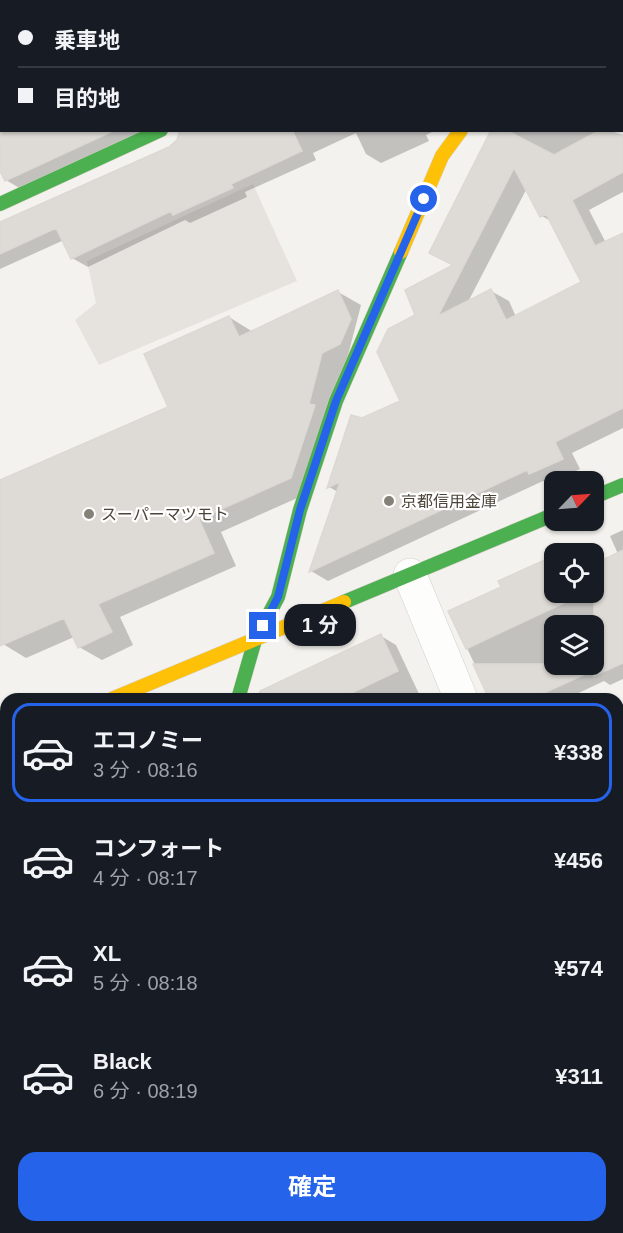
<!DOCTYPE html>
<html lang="ja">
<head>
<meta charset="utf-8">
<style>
  :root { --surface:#171b24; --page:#242831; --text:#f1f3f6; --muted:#9ea1a6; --line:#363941; --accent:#2563eb }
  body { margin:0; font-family:Arial,"Noto Sans JP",sans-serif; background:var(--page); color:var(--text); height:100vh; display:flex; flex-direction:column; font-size:22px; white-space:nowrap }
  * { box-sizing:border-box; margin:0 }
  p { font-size:20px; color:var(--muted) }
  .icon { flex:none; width:33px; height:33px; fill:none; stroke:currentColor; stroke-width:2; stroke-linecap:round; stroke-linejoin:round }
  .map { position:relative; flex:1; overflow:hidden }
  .panel { position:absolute; left:0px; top:693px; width:624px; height:540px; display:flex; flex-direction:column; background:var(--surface); border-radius:18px 18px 0 0; box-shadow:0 2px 4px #0004 }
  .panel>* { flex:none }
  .hud { position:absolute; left:0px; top:0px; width:624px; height:132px; box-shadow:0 2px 4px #0004; display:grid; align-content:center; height:132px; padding:0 18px; background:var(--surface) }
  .needle { width:39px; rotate:65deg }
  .tools { position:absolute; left:544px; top:471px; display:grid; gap:12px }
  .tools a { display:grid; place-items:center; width:60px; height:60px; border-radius:12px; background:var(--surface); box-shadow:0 2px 4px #0004; font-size:30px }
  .end { position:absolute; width:27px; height:27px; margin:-14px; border:8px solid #2563eb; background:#fff; box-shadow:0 0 0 3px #fff }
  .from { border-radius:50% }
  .bubble { position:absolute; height:42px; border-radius:18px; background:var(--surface); box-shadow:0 2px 4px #0004; font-size:20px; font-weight:700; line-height:42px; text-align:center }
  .hud b { display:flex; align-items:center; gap:21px; height:57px; font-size:22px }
  .hud b+b { border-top:2px solid var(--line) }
  .hud i { width:15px; height:15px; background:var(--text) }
  ul { padding:10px 0 0; list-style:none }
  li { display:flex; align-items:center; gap:18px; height:99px; margin:0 12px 9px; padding:0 6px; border:3px solid transparent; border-radius:18px }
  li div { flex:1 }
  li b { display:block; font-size:22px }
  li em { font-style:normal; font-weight:700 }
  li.selected { border-color:var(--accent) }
  li>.icon { width:54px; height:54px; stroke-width:1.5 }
  .cta { display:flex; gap:12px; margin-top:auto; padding:12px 18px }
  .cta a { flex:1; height:69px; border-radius:18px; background:var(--accent); color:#fff; font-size:24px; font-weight:700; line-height:69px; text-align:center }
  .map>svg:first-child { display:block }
  .parking { fill:#e6e3df }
  .shadow { fill:#0003; fill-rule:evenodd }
  .building { fill:#dedbd6; stroke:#dcd9d4; stroke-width:1.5; fill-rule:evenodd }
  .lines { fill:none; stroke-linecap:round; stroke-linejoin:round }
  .street-casing { stroke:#d2d0cb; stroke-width:34 }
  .fast-casing { stroke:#d3cfc5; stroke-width:15 }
  .slow-casing { stroke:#d3cfc5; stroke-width:15 }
  .jam-casing { stroke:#d3cfc5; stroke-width:15 }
  .street { stroke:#fdfdfc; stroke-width:33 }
  .fast { stroke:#4caf50; stroke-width:14 }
  .slow { stroke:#ffc107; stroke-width:14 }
  .jam { stroke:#c62828; stroke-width:14 }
  .route { stroke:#2563eb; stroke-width:8 }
  .poi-dot { fill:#868178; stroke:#fff; stroke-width:2 }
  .labels { text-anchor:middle; stroke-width:4.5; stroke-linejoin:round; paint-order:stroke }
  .poi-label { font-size:16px; fill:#4b4439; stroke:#fff; text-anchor:start }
</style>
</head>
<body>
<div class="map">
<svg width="623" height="1233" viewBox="0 0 623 1233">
  <rect width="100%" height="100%" fill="#f4f2ee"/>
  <path class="parking" d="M253 184 297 281 99 365 75 320 96 303 87 261Z
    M6 1078V1180L0 1166V1081Z
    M86 1227H198L199 1233H84Z"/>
  <path class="shadow" d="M0 0H256L2 2V130H149L21 189 6 180 0 167Z
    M280 0H449L280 2Z
    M472 0H515L516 2H472Z
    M623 29V91H622V29Z
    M181 130H436L426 135 429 141 381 163 366 154 356 133 313 153 316 160 245 192 247 197 190 223 185 220 88 267 72 258 64 240 0 269V224L170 148 178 141Z
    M493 130H611L623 153V192L589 210 606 243 623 235V428L572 453 580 469 548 484 543 481 328 581 311 571 338 492 329 487 352 417 362 420 402 401 417 316 455 266ZM527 188 542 216 552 222 583 283 516 317 509 301 491 291 468 302Z
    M338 292 361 305 313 491 221 532 236 566 120 617 133 645 102 660 79 647 74 637 26 658 3 644 0 638V482L170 408 229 317 253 332Z
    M623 530V679L610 685 604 681 566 699H491L450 612 503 588 549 559 555 563V592H594V565L618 554 610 536ZM555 626H594V664H555Z
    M381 636 396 645 420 696 415 699H265Z
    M623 772V796L618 785V774Z
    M6 795V866L0 864V798Z
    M623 817V914L618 917V819Z
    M6 925V1090L0 1093V928Z
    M623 991V1059L618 1055V993Z
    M618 1138 623 1149V1187L618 1190Z
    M0 1166 6 1180V1203L0 1206Z
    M210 1227H257L254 1233H209Z
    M276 1227H420L423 1233H278Z
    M479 1227H540L527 1233H482Z"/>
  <path class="building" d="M0 130H115L5 181 0 171Z
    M180 130H292L302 151 231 184 233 188 173 215 171 211 71 259 56 228 0 254V222L169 147 177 140Z
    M491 130H506L554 155 600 130H609L623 136V172L572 200 595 246 623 233V408L555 442 563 459 529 474 527 470 309 572 340 482 327 488 351 415 362 418 400 401 377 352 388 329 415 315 405 290 453 265 429 253ZM514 168 540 217 546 214 581 282 506 320 491 289 438 316Z
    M338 290 351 319 340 344 322 353 309 404 315 405 291 478 199 519 214 553 98 604 112 632 78 648 64 618 0 646V480L168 407 144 354 229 316 239 337Z
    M623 550V663L594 676V670L531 699H489L473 664H594V564Z
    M549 558 555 570V592H565L568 601 466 649 448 611 501 587 498 581Z
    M381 634 398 671 339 699H258L260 691Z"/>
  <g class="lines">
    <defs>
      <path id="street" d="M534 0 535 2
        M256 2 260 0
        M449 2 452 0
        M622 9 623 8
        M622 117 623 118
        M410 575 461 699
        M0 905 6 902
        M618 1086 623 1084
        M0 1225 6 1222
        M256 1227 258 1233
        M442 1227 444 1233
        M70 1233 72 1227"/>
      <path id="fast" d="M0 204 161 130
        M594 497 623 485
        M344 602 555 514
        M238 699 255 640 278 597 300 510 336 401 401 252"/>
      <path id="slow" d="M401 252 442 156 461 130
        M112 699 344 602"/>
      <path id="jam" d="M0 747 6 744"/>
    </defs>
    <use href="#street" class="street-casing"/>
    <use href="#fast" class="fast-casing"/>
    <use href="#slow" class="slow-casing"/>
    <use href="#jam" class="jam-casing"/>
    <use href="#street" class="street"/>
    <use href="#fast" class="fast"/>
    <use href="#slow" class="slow"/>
    <use href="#jam" class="jam"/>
  </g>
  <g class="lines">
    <path class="route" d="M263 626 278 597 300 510 336 401 424 199"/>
  </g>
  <g class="poi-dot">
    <circle cx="389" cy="501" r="6"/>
    <circle cx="89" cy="514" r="6"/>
  </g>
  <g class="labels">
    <g class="poi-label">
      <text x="401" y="507">京都信用金庫</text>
      <text x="101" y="520">スーパーマツモト</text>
    </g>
  </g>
</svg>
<div class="tools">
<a><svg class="needle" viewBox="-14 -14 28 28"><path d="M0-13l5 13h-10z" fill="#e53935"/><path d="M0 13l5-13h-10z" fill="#9ea1a6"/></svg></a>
<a><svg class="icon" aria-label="locate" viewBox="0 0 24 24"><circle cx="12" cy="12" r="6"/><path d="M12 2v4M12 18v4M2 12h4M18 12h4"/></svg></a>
<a><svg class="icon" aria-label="layers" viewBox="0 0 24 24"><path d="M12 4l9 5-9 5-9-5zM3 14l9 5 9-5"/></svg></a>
</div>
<i class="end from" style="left:424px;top:199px"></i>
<i class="end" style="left:263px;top:626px"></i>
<div class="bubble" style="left:284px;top:604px;width:72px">1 分</div>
<div class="hud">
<b><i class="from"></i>乗車地</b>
<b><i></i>目的地</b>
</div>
<section class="panel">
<ul>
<li class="selected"><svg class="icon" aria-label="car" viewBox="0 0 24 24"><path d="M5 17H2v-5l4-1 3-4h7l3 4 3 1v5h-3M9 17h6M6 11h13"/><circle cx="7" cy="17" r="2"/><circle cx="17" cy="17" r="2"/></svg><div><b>エコノミー</b><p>3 分 · 08:16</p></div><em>¥338</em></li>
<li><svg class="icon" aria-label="car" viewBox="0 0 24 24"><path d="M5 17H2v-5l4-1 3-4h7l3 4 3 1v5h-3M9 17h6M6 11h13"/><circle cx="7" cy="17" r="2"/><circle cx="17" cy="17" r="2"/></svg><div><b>コンフォート</b><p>4 分 · 08:17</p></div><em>¥456</em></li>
<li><svg class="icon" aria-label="car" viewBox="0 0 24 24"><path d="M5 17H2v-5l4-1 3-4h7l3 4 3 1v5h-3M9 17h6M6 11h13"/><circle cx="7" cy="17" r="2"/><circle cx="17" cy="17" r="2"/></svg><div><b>XL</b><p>5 分 · 08:18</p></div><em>¥574</em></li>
<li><svg class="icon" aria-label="car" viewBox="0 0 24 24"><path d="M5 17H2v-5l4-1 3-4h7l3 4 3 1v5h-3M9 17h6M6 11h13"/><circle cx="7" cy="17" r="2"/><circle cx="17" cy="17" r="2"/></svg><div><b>Black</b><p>6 分 · 08:19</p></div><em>¥311</em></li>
</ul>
<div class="cta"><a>確定</a></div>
</section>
</div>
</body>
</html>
